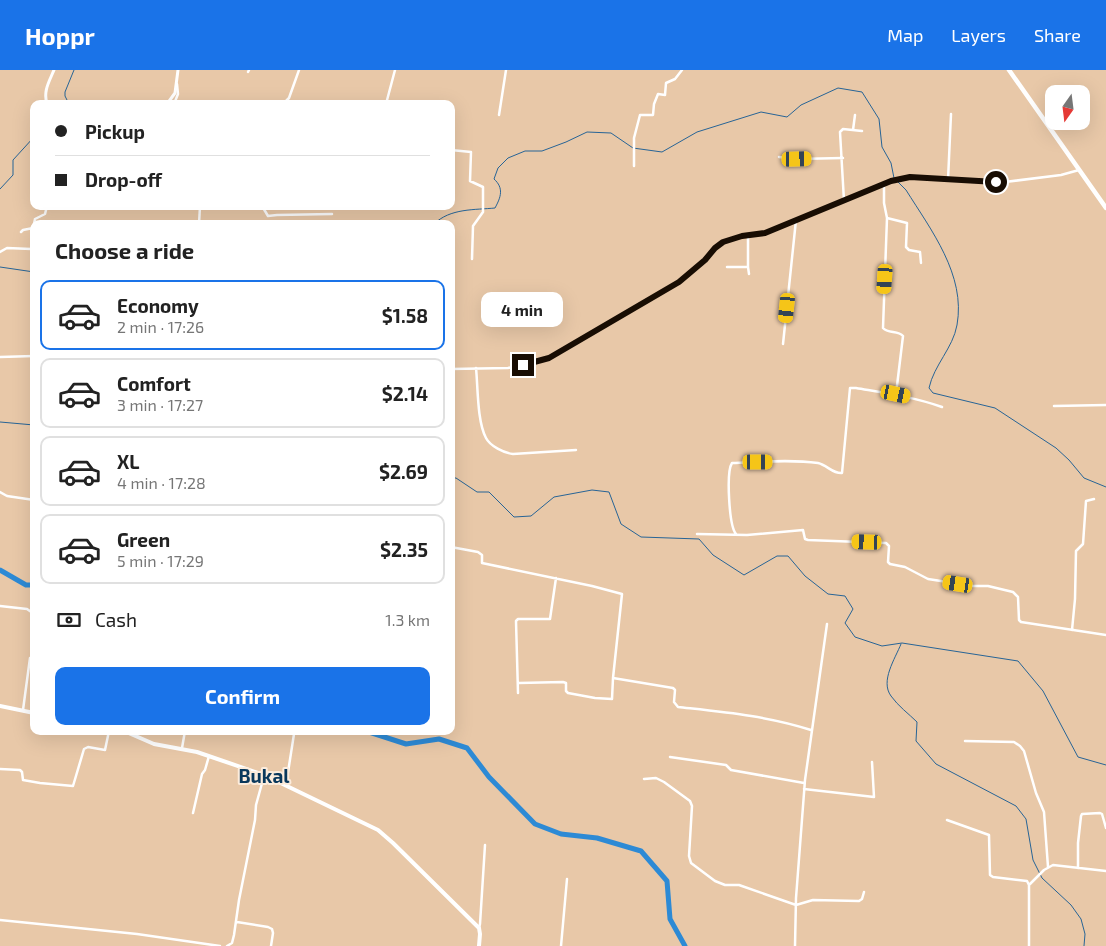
<!DOCTYPE html>
<html lang="en">
<head>
<meta charset="utf-8">
<style>
  :root { --surface:#fff; --page:#f6f6f6; --text:#222; --muted:#767676; --line:#e0e0e0; --accent:#1a73e8 }
  body { margin:0; font-family:"Exo 2",sans-serif; background:var(--page); color:var(--text); height:100vh; display:flex; flex-direction:column; font-size:19px; white-space:nowrap }
  * { box-sizing:border-box; margin:0 }
  p { font-size:16px; color:var(--muted) }
  .icon { flex:none; width:28px; height:28px; fill:none; stroke:currentColor; stroke-width:2; stroke-linecap:round; stroke-linejoin:round }
  .map { position:relative; flex:1; overflow:hidden }
  .side { position:absolute; left:30px; top:150px; width:425px; height:515px; display:flex; flex-direction:column; background:var(--surface); border-radius:10px; box-shadow:0 5px 20px #0002 }
  .side>* { flex:none }
  .top-card { position:absolute; left:30px; top:30px; width:425px; height:110px; border-radius:10px; box-shadow:0 5px 20px #0002; display:grid; align-content:center; height:110px; padding:0 25px; background:var(--surface) }
  .needle { width:32px; rotate:194deg }
  .tools { position:absolute; left:1045px; top:15px; display:grid; gap:10px }
  .tools a { display:grid; place-items:center; width:45px; height:45px; border-radius:10px; background:var(--surface); box-shadow:0 5px 20px #0002; font-size:25px }
  .end { position:absolute; width:22px; height:22px; margin:-11px; border:6px solid #180d03; background:#fff; box-shadow:0 0 0 2px #fff }
  .from { border-radius:50% }
  .bubble { position:absolute; height:35px; border-radius:10px; background:var(--surface); box-shadow:0 5px 20px #0002; font-size:16px; font-weight:700; line-height:35px; text-align:center }
  .car { position:absolute; width:15px; height:30px; margin:-15px -8px; border-radius:6px; box-shadow:0 0 4px 1px #0007; background:linear-gradient(#f5c518 24%,#345 0 40%,#f5c518 0 76%,#345 0 86%,#f5c518 0) }
  .top-card b { display:flex; align-items:center; gap:18px; height:48px; font-size:19px }
  .top-card b+b { border-top:1px solid var(--line) }
  .top-card i { width:12px; height:12px; background:var(--text) }
  ul { padding:0; list-style:none }
  li { display:flex; align-items:center; gap:15px; height:70px; margin:0 10px 8px; padding:0 15px; border:2px solid var(--line); border-radius:10px }
  li div { flex:1 }
  li b { display:block; font-size:19px }
  li em { font-style:normal; font-weight:700 }
  li.on { border-color:var(--accent) }
  li>.icon { width:45px; height:45px; stroke-width:1.5 }
  h2 { padding:0 25px; font-size:22px; line-height:60px }
  .pay { display:flex; align-items:center; gap:12px; height:55px; padding:0 25px; font-size:19px }
  .pay p { margin-inline-start:auto }
  .cta { display:flex; gap:10px; margin-top:auto; padding:10px 25px }
  .cta a { flex:1; height:58px; border-radius:10px; background:var(--accent); color:#fff; font-size:20px; font-weight:700; line-height:58px; text-align:center }
  header { display:flex; align-items:center; gap:30px; box-sizing:border-box; height:70px; padding:0 25px; background:var(--accent); color:#fff }
  header strong { font-size:24px }
  nav { display:flex; gap:28px; margin-inline-start:auto; font-size:18px }
  .map>svg:first-child { display:block }
  .lines { fill:none; stroke-linecap:round; stroke-linejoin:round }
  .stream { stroke:#276496; stroke-width:1 }
  .river { stroke:#2d8ad5; stroke-width:5 }
  .minor { stroke:#fff; stroke-width:2.5 }
  .tertiary { stroke:#fff; stroke-width:3 }
  .secondary { stroke:#fff; stroke-width:4 }
  .primary { stroke:#fff; stroke-width:4.5 }
  .route { stroke:#180d03; stroke-width:6 }
  .labels { text-anchor:middle; stroke-width:4; stroke-linejoin:round; paint-order:stroke }
  .quarter-label { font-size:19px; font-weight:bold; fill:#09385c; stroke:#fcecdc }
</style>
</head>
<body>
<header>
<strong>Hoppr</strong>
<nav><a>Map</a><a>Layers</a><a>Share</a></nav>
</header>
<div class="map">
<svg width="1106" height="876" viewBox="0 0 1106 876">
  <rect width="100%" height="100%" fill="#e8c8a8"/>
  <g class="lines">
    <path class="stream" d="M69 34 65 26V22L74 0
      M897 111 906 120C931 160 966 205 957 255 953 278 934 295 929 318L933 323 995 338 1056 378 1069 390 1084 408 1106 417
      M0 119 13 105V90L34 67
      M434 154C450 138 475 140 495 138 501 127 504 118 494 109L498 98 508 88 525 81H542L566 72 587 62 611 63 633 78 662 82 697 62 761 42 787 47 801 35 838 18 862 22 879 49 882 77 891 93 894 108
      M0 197 34 202
      M0 352 34 355
      M451 408H456L477 422H489L514 447 531 446 554 427 592 420 609 422 621 454 641 467 699 469 713 485 744 505 777 486H788L805 506 828 524 845 526 853 539 845 553 855 567 882 576 902 573 1018 591 1043 621 1078 687 1106 695
      M901 574C895 589 880 611 891 626 898 636 909 644 917 652L916 671 936 694 1016 736 1026 749 1033 790 1042 808 1071 835 1081 849 1085 864 1084 876"/>
    <path class="river" d="M0 500 26 515H34
      M366 661 406 674 439 669 467 678 489 707 535 754 561 764 597 768 641 781 667 811 670 849 685 876"/>
    <path class="minor" d="M248 2 249 0
      M174 34 178 24 177 14
      M283 34 289 28 299 0
      M386 34 395 0
      M499 45 506 0
      M853 60 855 45
      M451 80 471 82 470 111 483 117V142L473 156 472 189
      M779 87 797 89 843 88
      M634 96V68L640 45H653L654 34 658 24 665 25 666 13 675 9 682 0
      M948 110 951 44
      M884 115V133L887 148 883 258C888 264 898 260 903 266L896 324
      M844 131 840 62 843 59 862 61
      M262 136 268 146 277 145 332 144
      M70 138 71 136
      M887 148 907 153 906 177 909 180 920 182 921 193
      M34 154 35 149 45 144 47 136
      M199 154 200 136
      M21 162 23 160 33 158
      M748 166V197L749 204
      M0 182 7 178 31 179 34 158
      M727 197H748
      M783 274 796 150
      M0 287 34 286
      M476 298C478 317 477 351 486 368 490 376 504 383 513 384L576 380
      M451 299 508 298 545 290 679 211 705 190 715 178 723 172 742 166 765 163 891 111 910 107 1005 112 1061 105 1079 100
      M1054 336 1106 335
      M0 422 7 426 34 430
      M697 464 747 465 803 460 805 469 808 470 886 473 889 476 888 492 890 494 905 497 928 509 973 516H988L1013 522 1018 527 1019 550 1021 552 1106 565
      M736 464C729 456 726 402 732 393 760 392 790 389 818 393 827 395 833 404 842 403L850 318H856C885 323 914 327 942 337
      M451 477 478 482 482 485V493L592 516 622 524 613 608 673 618 675 620 674 632 678 637C723 642 768 646 811 660
      M0 536 27 539 34 544
      M1072 560 1075 529 1076 481 1083 474 1086 431 1094 429
      M519 613 563 612 566 613V621L568 623 595 628 612 629 613 608
      M518 623 516 551 518 549H550L556 508
      M23 640 30 588
      M965 671 1014 672 1020 676 1024 681 1036 723 1044 742 1048 797
      M182 678 185 661
      M670 687 726 695 731 700 804 713
      M0 699 20 700 22 702 23 710 40 713 73 716 84 679 88 677 105 680 109 661
      M644 709 656 708 664 712 690 731 692 736 689 786 691 793 715 811 725 815H739L796 835 813 830 859 831 862 829 864 822
      M286 715 294 664
      M804 719 874 727 872 692
      M193 743 202 704 205 700 209 686
      M947 750 989 765 990 805 993 807 1027 811 1029 815V876
      M1078 798V773L1081 746 1082 744 1100 743 1102 744 1106 758
      M1029 815 1044 800 1053 795 1106 801
      M0 850 137 864 220 876
      M237 852 268 857 272 859 273 863 271 876
      M479 858 480 854 485 775
      M227 876 232 873 234 865 239 830 255 750 256 735 264 706
      M561 876 567 809
      M795 876 796 828 805 710 827 554"/>
    <path class="tertiary" d="M47 34C43 21 49 12 54 0
      M167 34 175 23 178 0"/>
    <path class="secondary" d="M0 636 34 643
      M124 661 154 674 197 682 264 705 378 760 393 773 479 858 480 864 479 876"/>
    <path class="primary" d="M1009 0 1106 138"/>
  </g>
  <g class="lines">
    <path class="route" d="M523 295 549 288 679 212 705 190 715 178 723 172 742 166 765 163 891 111 910 107 996 112"/>
  </g>
  <g class="labels">
    <g class="quarter-label">
      <text x="264" y="713">Bukal</text>
    </g>
  </g>
</svg>
<div class="tools">
<a><svg class="needle" viewBox="-14 -14 28 28"><path d="M0-13l5 13h-10z" fill="#e53935"/><path d="M0 13l5-13h-10z" fill="#767676"/></svg></a>
</div>
<i class="end from" style="left:996px;top:112px"></i>
<i class="end" style="left:523px;top:295px"></i>
<div class="bubble" style="left:481px;top:222px;width:82px">4 min</div>
<i class="car" style="left:797px;top:89px;rotate:89deg"></i>
<i class="car" style="left:885px;top:209px;rotate:184deg"></i>
<i class="car" style="left:787px;top:238px;rotate:186deg"></i>
<i class="car" style="left:896px;top:324px;rotate:102deg"></i>
<i class="car" style="left:758px;top:392px;rotate:90deg"></i>
<i class="car" style="left:867px;top:472px;rotate:272deg"></i>
<i class="car" style="left:958px;top:514px;rotate:279deg"></i>
<div class="top-card">
<b><i class="from"></i>Pickup</b>
<b><i></i>Drop-off</b>
</div>
<section class="side">
<h2>Choose a ride</h2>
<ul>
<li class="on"><svg class="icon" aria-label="car" viewBox="0 0 24 24"><path d="M5 17H2v-5l4-1 3-4h7l3 4 3 1v5h-3M9 17h6M6 11h13"/><circle cx="7" cy="17" r="2"/><circle cx="17" cy="17" r="2"/></svg><div><b>Economy</b><p>2 min · 17:26</p></div><em>$1.58</em></li>
<li><svg class="icon" aria-label="car" viewBox="0 0 24 24"><path d="M5 17H2v-5l4-1 3-4h7l3 4 3 1v5h-3M9 17h6M6 11h13"/><circle cx="7" cy="17" r="2"/><circle cx="17" cy="17" r="2"/></svg><div><b>Comfort</b><p>3 min · 17:27</p></div><em>$2.14</em></li>
<li><svg class="icon" aria-label="car" viewBox="0 0 24 24"><path d="M5 17H2v-5l4-1 3-4h7l3 4 3 1v5h-3M9 17h6M6 11h13"/><circle cx="7" cy="17" r="2"/><circle cx="17" cy="17" r="2"/></svg><div><b>XL</b><p>4 min · 17:28</p></div><em>$2.69</em></li>
<li><svg class="icon" aria-label="car" viewBox="0 0 24 24"><path d="M5 17H2v-5l4-1 3-4h7l3 4 3 1v5h-3M9 17h6M6 11h13"/><circle cx="7" cy="17" r="2"/><circle cx="17" cy="17" r="2"/></svg><div><b>Green</b><p>5 min · 17:29</p></div><em>$2.35</em></li>
</ul>
<div class="pay"><svg class="icon" aria-label="cash" viewBox="0 0 24 24"><path d="M3 7h18v10H3z"/><circle cx="12" cy="12" r="2"/></svg>Cash<p>1.3 km</p></div>
<div class="cta"><a>Confirm</a></div>
</section>
</div>
</body>
</html>
